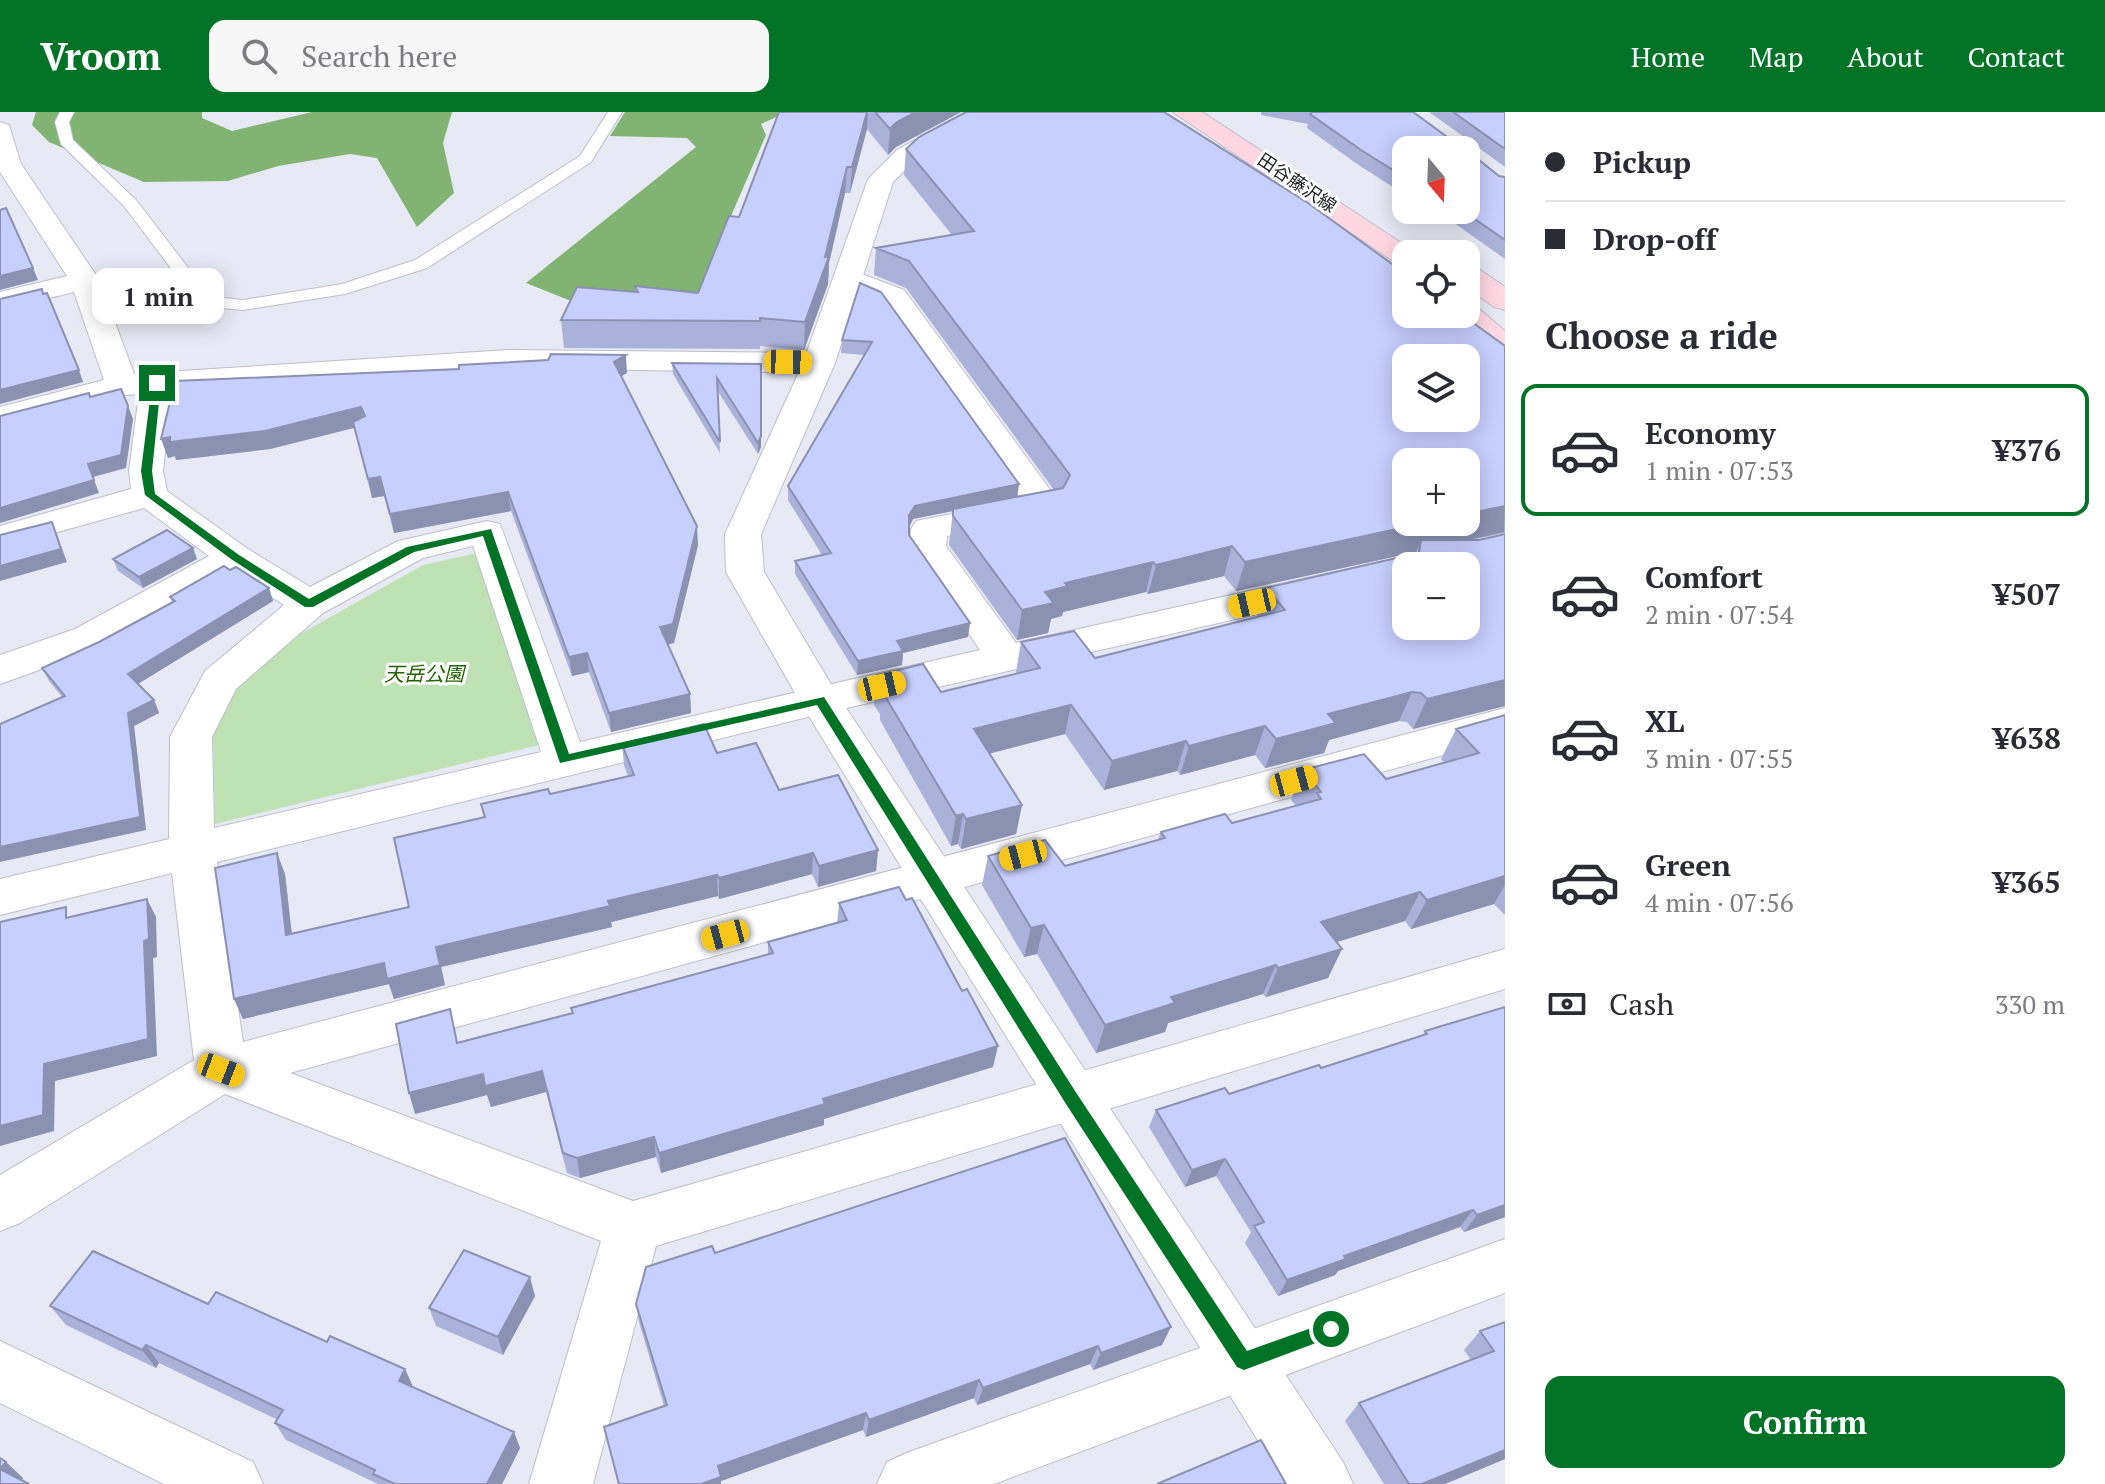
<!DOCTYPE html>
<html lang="en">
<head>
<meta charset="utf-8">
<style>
  :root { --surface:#fff; --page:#f7f7f7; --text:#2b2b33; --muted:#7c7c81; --line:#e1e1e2; --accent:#017327 }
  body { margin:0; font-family:"PT Serif","Noto Sans JP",serif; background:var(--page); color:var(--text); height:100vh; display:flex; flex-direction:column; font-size:30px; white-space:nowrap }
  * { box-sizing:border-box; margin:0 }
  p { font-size:26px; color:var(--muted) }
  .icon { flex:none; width:44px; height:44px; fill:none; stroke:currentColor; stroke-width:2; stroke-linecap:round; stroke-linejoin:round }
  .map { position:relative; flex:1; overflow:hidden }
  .details { display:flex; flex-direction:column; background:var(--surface); width:600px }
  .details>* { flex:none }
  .guide { display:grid; align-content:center; height:176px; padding:0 40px; background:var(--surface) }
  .needle { width:52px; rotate:161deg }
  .controls { position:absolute; left:1392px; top:24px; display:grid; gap:16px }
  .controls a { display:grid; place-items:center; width:88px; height:88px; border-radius:16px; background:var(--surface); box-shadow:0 4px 20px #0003; font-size:40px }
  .end { position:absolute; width:36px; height:36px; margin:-18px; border:10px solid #017327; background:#fff; box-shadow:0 0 0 4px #fff }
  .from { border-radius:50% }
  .bubble { position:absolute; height:56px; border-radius:16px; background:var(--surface); box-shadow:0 4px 20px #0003; font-size:26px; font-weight:700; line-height:56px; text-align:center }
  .car { position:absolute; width:24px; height:48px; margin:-24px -12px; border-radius:10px; box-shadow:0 0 6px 2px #0007; background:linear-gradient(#f5c518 24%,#345 0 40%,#f5c518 0 76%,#345 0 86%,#f5c518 0) }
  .guide b { display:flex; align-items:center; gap:28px; height:76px; font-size:30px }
  .guide b+b { border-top:2px solid var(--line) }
  .guide i { width:20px; height:20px; background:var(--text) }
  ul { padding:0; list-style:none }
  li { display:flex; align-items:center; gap:24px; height:132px; margin:0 16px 12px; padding:0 24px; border:4px solid transparent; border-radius:16px }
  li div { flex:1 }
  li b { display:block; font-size:30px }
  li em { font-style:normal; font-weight:700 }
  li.current { border-color:var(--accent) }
  li>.icon { width:72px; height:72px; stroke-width:1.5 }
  h2 { padding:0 40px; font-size:36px; line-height:96px }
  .pay { display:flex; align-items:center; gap:20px; height:88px; padding:0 40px; font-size:30px }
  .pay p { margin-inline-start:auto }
  .primary-button { display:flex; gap:16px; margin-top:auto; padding:16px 40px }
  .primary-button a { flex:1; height:92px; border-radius:16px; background:var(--accent); color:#fff; font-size:32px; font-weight:700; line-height:92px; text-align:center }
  header { display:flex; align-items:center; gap:48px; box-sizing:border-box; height:112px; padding:0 40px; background:var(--accent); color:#fff }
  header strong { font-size:38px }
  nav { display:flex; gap:44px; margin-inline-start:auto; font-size:28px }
  .search { width:560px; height:72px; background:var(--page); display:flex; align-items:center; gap:20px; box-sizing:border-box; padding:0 28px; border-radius:16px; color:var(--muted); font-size:30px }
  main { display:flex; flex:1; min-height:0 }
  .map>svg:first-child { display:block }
  .green { fill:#bfe2b5 }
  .forest { fill:#81b472 }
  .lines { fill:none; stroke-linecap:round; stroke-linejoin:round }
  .service-casing { stroke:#bcbec8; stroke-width:2 }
  .minor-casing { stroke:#bcbec8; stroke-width:2 }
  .tertiary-casing { stroke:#bcbec8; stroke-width:2 }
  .secondary-casing { stroke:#bcbec8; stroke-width:2 }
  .service { fill:#fff; fill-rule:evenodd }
  .minor { fill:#fff; fill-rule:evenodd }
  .tertiary { fill:#fff; fill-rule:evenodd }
  .secondary { fill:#fed7e3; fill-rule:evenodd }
  .wall { fill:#aab2da }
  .shaded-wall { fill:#8b91b1 }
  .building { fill:#c6cffd; stroke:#8b91b1; stroke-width:2; fill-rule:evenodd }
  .route { fill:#017327 }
  .labels { text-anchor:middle; stroke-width:6; stroke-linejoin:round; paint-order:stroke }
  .far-street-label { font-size:18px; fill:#1e1f23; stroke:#fff }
  .park-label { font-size:20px; font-style:italic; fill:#236402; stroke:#fff }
</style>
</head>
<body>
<header>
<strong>Vroom</strong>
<div class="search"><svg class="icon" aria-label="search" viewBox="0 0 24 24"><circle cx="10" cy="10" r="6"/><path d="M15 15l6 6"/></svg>Search here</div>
<nav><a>Home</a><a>Map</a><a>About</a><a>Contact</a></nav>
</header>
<main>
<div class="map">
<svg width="1505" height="1372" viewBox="0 0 1505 1372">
  <rect width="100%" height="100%" fill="#e7e9f4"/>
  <path class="green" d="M486 439 547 631 215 712 213 621 238 573 277 535 423 453Z"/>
  <path class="forest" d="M36 0H202V6L232 19 312 0H452L443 31 454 81 417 115 377 46 350 42 278 54 228 69 144 70 49 30 32 13Z
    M625 0H787L761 12 766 23 696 185 576 191 526 171 696 35 687 26 610 24Z"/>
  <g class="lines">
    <defs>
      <path id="service" d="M60 0H74L69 10 73 28 136 88 206 179 224 186 243 188 342 172 415 148 580 44 608 0H622L591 50 427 156 345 182 243 198 221 196 194 187 124 94 61 32 55 10Z"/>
      <path id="minor" d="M0 10 9 13 21 52 100 169 134 262 508 238 819 241 830 244 835 251 830 258 819 261 508 256 172 279 163 359 167 379 248 437 310 475 398 429 487 409 500 412 580 630 980 538 910 435 911 417 916 409 1022 388 882 190 839 173 834 167 839 161 849 158 859 161 904 178 1062 394 1057 402 947 424 946 434 1016 531 1406 444 1419 448 1423 454H1406V468L820 602 217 750 243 930 1505 596V626L290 961 633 1089 1505 837V877L656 1134 593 1372H529L601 1129 225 982 20 1111 0 1119V1063L194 948 172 761 0 803V767L169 727 170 625 205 559 284 493 234 461 103 535 0 572V543L75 517 209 444 144 396 0 436V414L131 377 129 359 139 282 123 283 0 315V295L104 268 74 180 0 198V180L67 164 0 60ZM473 434 541 640 214 716 212 625 236 577 323 501 423 446Z
        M1505 1127V1181L994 1372H877L887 1350 909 1340Z
        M0 1229 253 1350 263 1372H164L0 1291Z"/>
      <path id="tertiary" d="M967 0H998L995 5 915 48 893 70 835 251 761 422 764 460 835 579 1343 1350 1353 1372H1285L917 781 799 588 726 460 725 422 803 251 868 67 897 38Z"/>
      <path id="secondary" d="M1173 0H1202L1418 142H1406V154L1396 151Z
        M1466 152 1476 155 1505 175V198L1494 195 1466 175Z
        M1466 192 1477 195 1505 219V244L1494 242 1455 207 1452 202H1466Z"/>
    </defs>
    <use href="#service" class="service-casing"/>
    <use href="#minor" class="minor-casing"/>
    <use href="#tertiary" class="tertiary-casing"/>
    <use href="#secondary" class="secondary-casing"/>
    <use href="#service" class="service"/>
    <use href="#minor" class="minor"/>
    <use href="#tertiary" class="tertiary"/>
    <use href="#secondary" class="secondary"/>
  </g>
  <path class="wall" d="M779 0H961L896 35 888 43 867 17 850 81H845L829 151 828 172 804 238 760 234V237L564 236 561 208 635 180V174L698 181 739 105Z
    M1261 0H1413L1450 27H1467L1429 0H1505V55L1468 28 1469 40 1499 64 1505 65V147L1436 98H1466L1406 38V78L1399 79 1357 52 1307 16 1308 12 1261 3Z
    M906 37 1505 234V421L1471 428H1479L1505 422V594L1413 617 1407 610 1399 609 1329 628 1324 641 1265 656 1255 643 1180 663 1177 659 1104 678 1065 622 989 641 1022 693 1016 722 961 737 958 732 951 734 880 608V602L874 593 877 563 941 580 1017 562 1016 560 1021 530 1095 546 1257 505 1266 476 1415 442 1416 440 1236 479 1224 464 1148 482 1146 480 1063 500 1062 504 1051 507 1048 521 1017 528 949 433 953 399 913 407 909 415V423L968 525 903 541 902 553 857 563 795 462V449L822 443 788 388V374L864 243 841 241 842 228 860 171 1017 385 1054 378 906 176 874 163 876 136 952 123 904 63Z
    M672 251 761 252V335L758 342 717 278 720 341 673 262Z
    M627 261 621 264 698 433 674 531 668 532 690 582 691 601 611 620 589 560 572 564 511 399 394 421 384 384 372 386 354 316 270 337 176 348 175 344 168 346 175 269Z
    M193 436 197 447 143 476 118 459 113 447Z
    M230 458 269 476 273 489 138 572 154 588 159 601 134 614 146 718 62 585 49 569 42 556 99 530 172 490 170 485Z
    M1505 603V802H1504L1494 792 1411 817 1405 809 1336 830 1328 866 1266 885 1263 882 1168 911 1165 920 1096 941 1037 842 1024 845 982 773 988 744 1065 754 1158 728 1161 720 1232 711 1296 694 1291 688 1303 658 1386 667 1444 650 1441 647 1456 617Z
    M622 632 717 641 878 738 876 759 818 775 812 762 719 787 718 784 611 810 612 815 441 855 445 873 394 887 389 872 243 907 234 887 285 762 292 822 409 795 484 706 481 692 550 682 628 664 624 653Z
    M839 791 993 955 824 1007V1013L661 1061 656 1045 580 1066 567 1061 546 980 491 995 487 983 415 1002 458 930 572 901 768 843V830L837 811Z
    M1425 919 1505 1105 1464 1120 1460 1115 1338 1159 1335 1163 1278 1184 1245 1131 1251 1120 1216 1064 1185 1075 1149 1015 1156 998 1229 982 1321 956 1423 923Z
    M715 1141 1162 1233 1093 1258 1090 1252 977 1293 974 1286 866 1325 863 1318 721 1369V1372H618L604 1315 664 1294 639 1210 636 1192Z
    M535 1184 503 1243 436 1214 429 1196Z
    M208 1192 327 1230 405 1257 413 1275 514 1320 520 1336 502 1372H378L286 1328 275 1311 278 1308 159 1251 156 1256 66 1213 50 1194Z
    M1505 1210V1347L1445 1372H1384L1345 1309 1359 1291 1471 1248 1464 1238 1480 1219Z"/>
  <path class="shaded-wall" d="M867 0H868L867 17 850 81 852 55Z
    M916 0H961L896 35 888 43 890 17 897 10Z
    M847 55 845 81 829 151 828 172 804 238 805 210 825 145Z
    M1404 65H1406V78L1399 79Z
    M33 156 38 168 0 178V164Z
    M626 243 627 261 615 268 614 250Z
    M79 258 83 270 0 292V278Z
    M128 294 133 307 126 356 93 365 99 381 0 411V396L88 352Z
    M361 295 365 313 270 337 176 348 175 344 168 346 161 327Z
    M761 324V335L758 342V331Z
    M380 365 384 384 372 386 368 367Z
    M1019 372 1017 386 913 407 908 417 909 403 915 394Z
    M508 380 511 399 394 421 390 402Z
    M1505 394 1504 420 1419 439 1421 428 1416 440 1236 479 1245 450 1429 410H1466V402Z
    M52 410 67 450 0 469V454Z
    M697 414 698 433 674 531 661 534 660 515Z
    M1232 434 1224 464 1148 482 1156 453Z
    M193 436 197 447 143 476 139 465Z
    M1153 450 1146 480 1063 500 1062 504 1051 507 1048 521 1017 528 1022 498 1045 480 1065 471Z
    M269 476 273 489 133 575 128 562Z
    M970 511 968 525 903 541 902 553 857 563 858 549 897 529Z
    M587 541 589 560 572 564 569 545Z
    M1505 568V594L1413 617 1427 587Z
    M1412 580 1399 609 1329 628 1324 641 1265 656 1276 627 1328 602Z
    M690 582 691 601 611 620 609 601Z
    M154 588 159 601 134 614 146 718 0 750V735L128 601Z
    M1071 593 1065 622 969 647 974 617Z
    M1265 614 1255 643 1180 663 1189 634Z
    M1186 629 1177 659 1104 678 1112 649Z
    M1022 693 1016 722 961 737 966 707Z
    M963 702 958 732 951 734 956 704Z
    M878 738 876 759 818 775 819 754Z
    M277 741 285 762 294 843 286 823Z
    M813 741 812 762 719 787V766Z
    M717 763 718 784 611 810 612 815 441 855 445 873 394 887 389 872 243 907 234 887 608 789Z
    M1505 764V773L1494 792 1411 817 1427 788Z
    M1420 780 1405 809 1308 839 1321 810Z
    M147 787 156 805 157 845 153 846 157 944 55 969 54 1019 0 1034V1014L44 952 144 829Z
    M1044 813 1037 842 1024 845 1031 816Z
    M1342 837 1328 866 1266 885 1278 856Z
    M1276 853 1263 882 1168 911 1165 920 1096 941 1105 913 1171 885Z
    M998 934 993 955 824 1007V1013L661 1061 659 1041 823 987Z
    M542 959 546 980 491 995 487 983 415 1002 409 981 483 962Z
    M654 1025 656 1045 580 1066 577 1046Z
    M1225 1047 1216 1064 1185 1075 1192 1058Z
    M1505 1093V1105L1464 1120 1477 1103Z
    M1473 1098 1460 1115 1338 1159 1335 1163 1278 1184 1287 1168 1344 1144Z
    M530 1165 535 1184 503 1243 498 1225Z
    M1171 1215 1162 1233 1093 1258 1101 1241Z
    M146 1233 159 1251 156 1256 142 1238Z
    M1098 1234 1090 1252 977 1293 983 1276Z
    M405 1257 413 1275 399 1269Z
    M979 1268 974 1286 866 1325 869 1308Z
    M866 1301 863 1318 721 1369V1372H701L718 1354Z
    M514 1320 520 1336 502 1372H487Z
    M1505 1338V1347L1445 1372H1422Z
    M6 1350 23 1366 19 1372 0 1357Z"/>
  <path class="building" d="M779 0H867L852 55H847L825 145 829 144 805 210 760 206V209L561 208 577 175 638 180 635 174 698 181 729 104 739 105Z
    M875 0H916L897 10 890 17Z
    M966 0H1164L1308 91 1406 162V202H1461L1505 234V394L1466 402V350H1406V410H1429L1245 450 1232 434 1156 453 1153 450 1065 471 1068 474 1045 480 1054 491 1022 498 953 404V397L1063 376 1070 363 909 149 876 136 974 119 906 37 919 25ZM1406 246H1466V306H1406Z
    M1312 0H1413L1450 27H1468L1469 40 1499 64 1505 65V128L1462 98H1466V38H1406V65H1404L1361 38 1310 2Z
    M1453 0H1505V37Z
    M6 96 33 156 0 164V98Z
    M860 171 881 180 1019 372 915 394 909 403V423L970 511 897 529 903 539 858 549 795 449 831 441 788 374 872 230 842 228Z
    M42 177 43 182 47 181 79 258 0 278V187Z
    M551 242 626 243 614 250 697 414 673 512 660 515 690 582 609 601 587 541 569 545 508 380 390 402 380 365 368 367 353 310 365 304 361 295 265 319 170 330V325L161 327 175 269 459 257V253L548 248Z
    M672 251 761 252V324L758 331 717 266 720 330Z
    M121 277 128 294 121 343 88 352 94 368 0 396V304L89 281 90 285Z
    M52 410 61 437 0 454V423Z
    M167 418 193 436 139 465 113 447Z
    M1505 422V568L1427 587 1421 581 1412 580 1328 602 1336 611 1276 627 1265 614 1189 634 1186 629 1112 649 1071 593 974 617 1022 693 966 707 963 702 956 704 882 579 886 578 877 563 923 552 941 580 1040 556 1021 530 1074 519 1095 546 1285 498 1266 476 1419 441 1421 428H1479ZM1406 454H1466V514H1406Z
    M224 454 230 458 236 455 269 476 128 562 154 588 128 601 140 705 0 735V612L65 584 42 556 99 530 175 489 170 485Z
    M1505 603V764L1427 788 1420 780 1321 810 1342 837 1278 856 1276 853 1171 885 1175 891 1105 913 1044 813 1031 816 988 744 1045 728 1065 754 1165 726 1161 720 1225 702 1232 711 1321 687 1317 681 1321 680 1303 658 1364 642 1386 667 1479 641 1456 617Z
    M704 612 717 641 756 631 779 678 838 663 878 738 819 754 813 741 719 766 717 763 608 789 610 794 436 835 440 853 387 867 384 851 234 887 215 756 277 741 286 823 409 795 394 726 485 705 481 692 548 677 550 682 634 663 622 632Z
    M899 775 906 788 912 786 962 879 967 877 998 934 823 987 825 992 659 1041 654 1025 577 1046 563 1041 542 959 485 974 483 962 409 981 396 912 450 897 457 931 573 901 571 896 773 841 768 830 847 808 839 791Z
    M147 787 149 827 144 829 148 927 44 952 43 1003 0 1014V810L66 795V806Z
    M1505 895V1093L1477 1103 1473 1098 1344 1144 1346 1147 1287 1168 1254 1114 1264 1110 1225 1047 1192 1058 1156 998 1225 976 1229 982 1319 953 1321 956 1427 922 1425 919Z
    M1065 1026 1171 1215 1101 1241 1098 1234 983 1276 979 1268 869 1308 866 1301 718 1354 721 1365 701 1372H619L604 1315 667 1293 636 1192 646 1155 712 1134 715 1141Z
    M464 1138 530 1165 498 1225 429 1196Z
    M93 1139 208 1192 216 1180 327 1230 330 1224 405 1257 399 1269 514 1320 487 1372H395L373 1362 375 1358 275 1311 283 1298 146 1233 142 1238 50 1194Z
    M1505 1210V1338L1422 1372H1409L1359 1291 1494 1239 1480 1219Z
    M1261 1328 1286 1372H1157Z
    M0 1346 6 1350 0 1357 29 1372H0Z"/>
  <path class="route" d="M157 268 161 271 152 359 155 382 239 443 309 487 407 435 491 417 569 642 824 585 1077 982 1247 1239 1331 1209 1337 1211 1339 1217 1337 1223 1244 1258 1237 1255 1066 992 817 593 560 651 483 424 414 440 313 495H305L231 447 145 383 141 359 152 271Z"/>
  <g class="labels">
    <g class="far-street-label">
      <text transform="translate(1297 71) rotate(34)" y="6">田谷藤沢線</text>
    </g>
    <g class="park-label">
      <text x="424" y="569">天岳公園</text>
    </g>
  </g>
</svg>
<div class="controls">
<a><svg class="needle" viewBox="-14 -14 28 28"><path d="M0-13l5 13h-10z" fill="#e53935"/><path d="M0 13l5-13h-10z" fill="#7c7c81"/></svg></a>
<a><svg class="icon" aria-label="locate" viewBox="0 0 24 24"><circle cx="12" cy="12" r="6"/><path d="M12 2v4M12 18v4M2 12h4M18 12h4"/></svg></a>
<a><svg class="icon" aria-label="layers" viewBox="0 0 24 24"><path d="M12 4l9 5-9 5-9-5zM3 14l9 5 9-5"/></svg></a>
<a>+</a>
<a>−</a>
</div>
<i class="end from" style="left:1331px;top:1217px"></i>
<i class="end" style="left:157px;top:271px"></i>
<div class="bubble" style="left:92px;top:156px;width:132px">1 min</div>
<i class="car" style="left:788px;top:250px;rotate:91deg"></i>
<i class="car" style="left:1252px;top:491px;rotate:257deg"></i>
<i class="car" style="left:882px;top:574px;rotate:77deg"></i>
<i class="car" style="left:1294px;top:669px;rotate:75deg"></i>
<i class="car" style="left:1023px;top:743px;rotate:255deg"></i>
<i class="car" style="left:725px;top:823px;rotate:255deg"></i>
<i class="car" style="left:221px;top:958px;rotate:111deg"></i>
</div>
<section class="details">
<div class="guide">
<b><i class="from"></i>Pickup</b>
<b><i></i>Drop-off</b>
</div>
<h2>Choose a ride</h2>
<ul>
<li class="current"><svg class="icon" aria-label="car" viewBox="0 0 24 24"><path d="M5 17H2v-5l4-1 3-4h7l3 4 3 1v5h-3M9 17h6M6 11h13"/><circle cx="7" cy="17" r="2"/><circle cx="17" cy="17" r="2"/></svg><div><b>Economy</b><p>1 min · 07:53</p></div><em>¥376</em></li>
<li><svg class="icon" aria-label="car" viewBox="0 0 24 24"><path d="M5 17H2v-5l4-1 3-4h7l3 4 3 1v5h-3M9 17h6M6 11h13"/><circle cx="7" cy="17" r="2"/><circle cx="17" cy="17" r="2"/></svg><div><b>Comfort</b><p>2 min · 07:54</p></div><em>¥507</em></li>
<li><svg class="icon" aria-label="car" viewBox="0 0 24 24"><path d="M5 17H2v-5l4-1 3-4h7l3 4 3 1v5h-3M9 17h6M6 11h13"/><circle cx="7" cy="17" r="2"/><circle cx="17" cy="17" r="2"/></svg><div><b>XL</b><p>3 min · 07:55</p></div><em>¥638</em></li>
<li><svg class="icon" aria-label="car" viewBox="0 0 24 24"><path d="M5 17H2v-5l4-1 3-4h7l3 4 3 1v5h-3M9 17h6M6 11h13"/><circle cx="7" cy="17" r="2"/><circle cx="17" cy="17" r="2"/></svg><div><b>Green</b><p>4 min · 07:56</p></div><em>¥365</em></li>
</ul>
<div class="pay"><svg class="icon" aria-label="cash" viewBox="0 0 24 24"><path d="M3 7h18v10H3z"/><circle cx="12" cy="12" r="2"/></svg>Cash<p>330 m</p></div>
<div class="primary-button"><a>Confirm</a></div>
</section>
</main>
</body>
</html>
